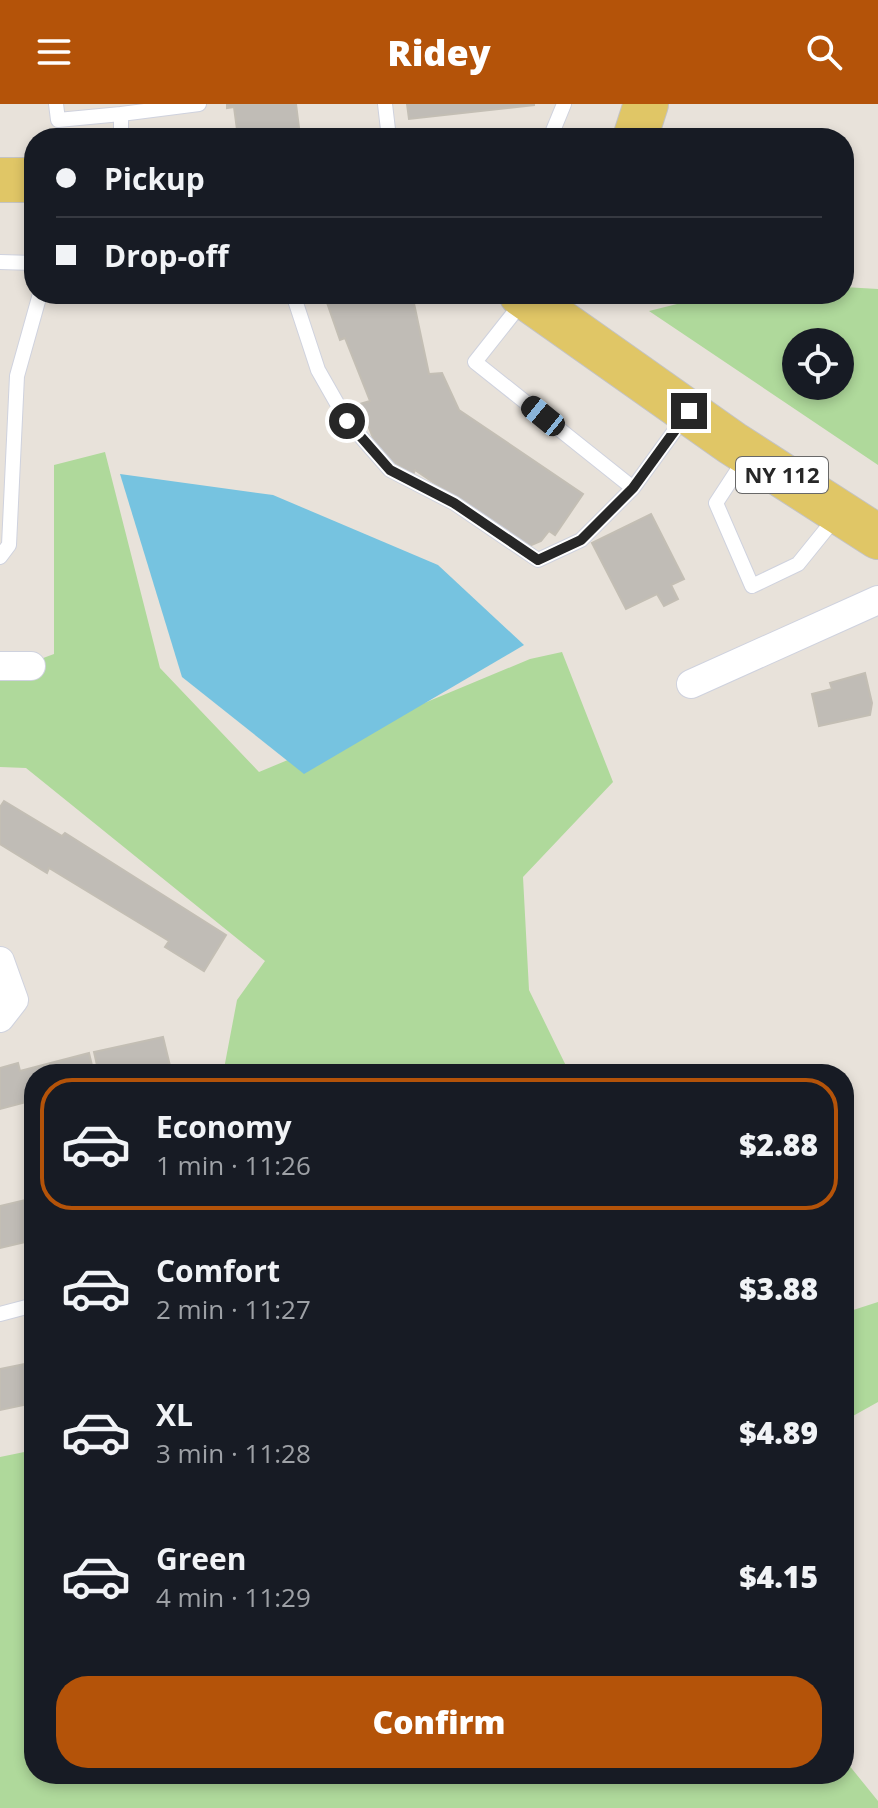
<!DOCTYPE html>
<html lang="en">
<head>
<meta charset="utf-8">
<style>
  :root { --surface:#171b24; --page:#242831; --text:#f1f3f6; --muted:#9ea1a6; --line:#363941; --accent:#b45309 }
  body { margin:0; font-family:"Open Sans",sans-serif; background:var(--page); color:var(--text); height:100vh; display:flex; flex-direction:column; font-size:30px; white-space:nowrap }
  * { box-sizing:border-box; margin:0 }
  p { font-size:26px; color:var(--muted) }
  .icon { flex:none; width:44px; height:44px; fill:none; stroke:currentColor; stroke-width:2; stroke-linecap:round; stroke-linejoin:round }
  .map { position:relative; flex:1; overflow:hidden }
  .sheet { position:absolute; left:24px; top:960px; width:830px; height:720px; display:flex; flex-direction:column; background:var(--surface); border-radius:32px; box-shadow:0 4px 12px #0003 }
  .sheet>* { flex:none }
  .hud { position:absolute; left:24px; top:24px; width:830px; height:176px; border-radius:32px; box-shadow:0 4px 12px #0003; display:grid; align-content:center; height:176px; padding:0 32px; background:var(--surface) }
  .tools { position:absolute; left:782px; top:224px; display:grid; gap:16px }
  .tools a { display:grid; place-items:center; width:72px; height:72px; border-radius:50%; background:var(--surface); box-shadow:0 4px 12px #0003; font-size:40px }
  .end { position:absolute; width:36px; height:36px; margin:-18px; border:10px solid #272727; background:#fff; box-shadow:0 0 0 4px #fff }
  .from { border-radius:50% }
  .car { position:absolute; width:24px; height:48px; margin:-24px -12px; border-radius:10px; box-shadow:0 0 6px 2px #0007; background:linear-gradient(#222 24%,#8ab4d8 0 40%,#222 0 76%,#8ab4d8 0 86%,#222 0) }
  .hud b { display:flex; align-items:center; gap:28px; height:76px; font-size:30px }
  .hud b+b { border-top:2px solid var(--line) }
  .hud i { width:20px; height:20px; background:var(--text) }
  ul { padding:14px 0 0; list-style:none }
  li { display:flex; align-items:center; gap:24px; height:132px; margin:0 16px 12px; padding:0 16px; border:4px solid transparent; border-radius:32px }
  li div { flex:1 }
  li b { display:block; font-size:30px }
  li em { font-style:normal; font-weight:800 }
  li.active { border-color:var(--accent) }
  li>.icon { width:72px; height:72px; stroke-width:1.5 }
  .cta { display:flex; gap:16px; margin-top:auto; padding:16px 32px }
  .cta a { flex:1; height:92px; border-radius:32px; background:var(--accent); color:#fff; font-size:32px; font-weight:800; line-height:92px; text-align:center }
  header { display:flex; justify-content:space-between; align-items:center; height:104px; padding:0 32px; background:var(--accent); color:#fff; font-size:36px; font-weight:800 }
  .map>svg:first-child { display:block }
  .green { fill:#afd99b; fill-rule:evenodd }
  .water { fill:#76c3e0 }
  .building { fill:#c0bcb6; stroke:#c3beb4; stroke-width:2 }
  .lines { fill:none; stroke-linecap:round; stroke-linejoin:round }
  .lane-casing { stroke:#cfd2de; stroke-width:16 }
  .street-casing { stroke:#cfd2de; stroke-width:30 }
  .primary-casing { stroke:#c3c3c3; stroke-width:46 }
  .lane { stroke:#fff; stroke-width:14 }
  .street { stroke:#fff; stroke-width:28 }
  .primary { stroke:#e0c666; stroke-width:44 }
  .route { stroke:#272727; stroke-width:10 }
  .labels { text-anchor:middle; stroke-width:6; stroke-linejoin:round; paint-order:stroke }
  .shield { fill:#fff; stroke:#686868; stroke-width:2 }
  .shield-label { font-size:22px; font-weight:bold; fill:#272727 }
</style>
</head>
<body>
<header><svg class="icon" aria-label="menu" viewBox="0 0 24 24"><path d="M4 6h16M4 12h16M4 18h16"/></svg>Ridey<svg class="icon" aria-label="search" viewBox="0 0 24 24"><circle cx="10" cy="10" r="6"/><path d="M15 15l6 6"/></svg></header>
<div class="map">
<svg width="878" height="1704" viewBox="0 0 878 1704">
  <rect width="100%" height="100%" fill="#e8e2da"/>
  <path class="green" d="M844 183 878 185V361L649 207 717 190H844ZM840 238V282H796V238Z
    M105 348 160 564 259 668 530 555 562 548 613 678 523 773 529 886 570 970H223L237 896 265 857 26 664 0 663V570L54 550V361Z
    M878 1198V1298L844 1317V1209Z
    M34 1346V1670H844V1655L878 1697V1704H0V1353Z"/>
  <path class="water" d="M120 370 273 391 438 461 524 541 304 670 182 573Z"/>
  <path class="building" d="M227 0H296L299 24 238 33 234 3 227 4Z
    M407 0H534V1L409 15Z
    M324 190H412L429 270 442 269 459 306 583 390 555 431 549 427 541 437 522 445 509 430 415 366 413 371 378 347 360 300 370 297 345 234 340 236Z
    M651 410 684 475 671 481 678 495 664 502 657 490 626 505 592 439Z
    M865 569 872 599 870 611 819 622 812 590 832 585 830 579Z
    M4 697 62 732 65 729 226 831 204 867 165 843 169 837 49 764 47 769 0 740V703Z
    M163 933 172 970H99L94 948Z
    M89 949 94 970H34V1004L28 1006 26 998 0 1005V964L18 959 20 967Z
    M34 1094V1136L0 1144V1102Z
    M25 1260 33 1299 0 1306V1265Z"/>
  <g class="lines">
    <defs>
      <path id="lane" d="M56 0 58 16 121 10
        M385 0 389 34
        M121 34V10L199 0
        M550 34 564 0
        M0 158 34 159
        M293 190 318 266 347 317 390 366 454 399 538 456 581 436 633 384
        M524 196 475 258 633 384 686 311
        M746 353 716 399 752 482 798 460 836 413
        M0 453 9 441 17 272 40 190
        M0 1210 34 1201"/>
      <path id="street" d="M0 562H31
        M691 580 878 496
        M0 857 14 896 0 914"/>
      <path id="primary" d="M635 34 646 0
        M0 76H34
        M521 190 732 339 878 433"/>
    </defs>
    <use href="#lane" class="lane-casing"/>
    <use href="#street" class="street-casing"/>
    <use href="#primary" class="primary-casing"/>
    <use href="#lane" class="lane"/>
    <use href="#street" class="street"/>
    <use href="#primary" class="primary"/>
  </g>
  <g class="lines">
    <path class="route" d="M347 317 390 366 454 399 538 456 581 436 633 384 689 307"/>
  </g>
  <g class="labels">
    <rect class="shield" x="736" y="353" width="92" height="36" rx="6"/>
    <g class="shield-label">
      <text x="782" y="379">NY 112</text>
    </g>
  </g>
</svg>
<div class="tools">
<a><svg class="icon" aria-label="locate" viewBox="0 0 24 24"><circle cx="12" cy="12" r="6"/><path d="M12 2v4M12 18v4M2 12h4M18 12h4"/></svg></a>
</div>
<i class="end from" style="left:347px;top:317px"></i>
<i class="end" style="left:689px;top:307px"></i>
<i class="car" style="left:543px;top:312px;rotate:309deg"></i>
<div class="hud">
<b><i class="from"></i>Pickup</b>
<b><i></i>Drop-off</b>
</div>
<section class="sheet">
<ul>
<li class="active"><svg class="icon" aria-label="car" viewBox="0 0 24 24"><path d="M5 17H2v-5l4-1 3-4h7l3 4 3 1v5h-3M9 17h6M6 11h13"/><circle cx="7" cy="17" r="2"/><circle cx="17" cy="17" r="2"/></svg><div><b>Economy</b><p>1 min · 11:26</p></div><em>$2.88</em></li>
<li><svg class="icon" aria-label="car" viewBox="0 0 24 24"><path d="M5 17H2v-5l4-1 3-4h7l3 4 3 1v5h-3M9 17h6M6 11h13"/><circle cx="7" cy="17" r="2"/><circle cx="17" cy="17" r="2"/></svg><div><b>Comfort</b><p>2 min · 11:27</p></div><em>$3.88</em></li>
<li><svg class="icon" aria-label="car" viewBox="0 0 24 24"><path d="M5 17H2v-5l4-1 3-4h7l3 4 3 1v5h-3M9 17h6M6 11h13"/><circle cx="7" cy="17" r="2"/><circle cx="17" cy="17" r="2"/></svg><div><b>XL</b><p>3 min · 11:28</p></div><em>$4.89</em></li>
<li><svg class="icon" aria-label="car" viewBox="0 0 24 24"><path d="M5 17H2v-5l4-1 3-4h7l3 4 3 1v5h-3M9 17h6M6 11h13"/><circle cx="7" cy="17" r="2"/><circle cx="17" cy="17" r="2"/></svg><div><b>Green</b><p>4 min · 11:29</p></div><em>$4.15</em></li>
</ul>
<div class="cta"><a>Confirm</a></div>
</section>
</div>
</body>
</html>
